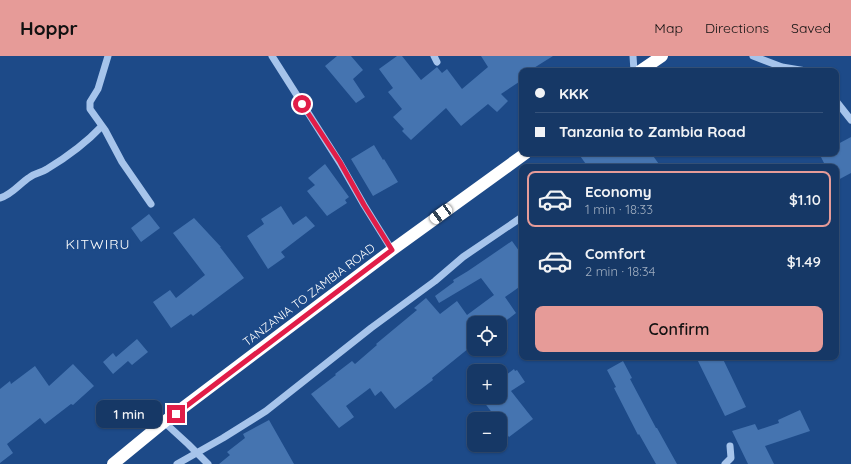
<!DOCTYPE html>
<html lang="en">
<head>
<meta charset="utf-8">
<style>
  :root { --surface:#163866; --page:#23436f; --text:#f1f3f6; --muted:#9eacbf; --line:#35527a; --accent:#e69b98 }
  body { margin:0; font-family:Quicksand,sans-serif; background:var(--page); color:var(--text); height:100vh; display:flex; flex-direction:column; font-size:15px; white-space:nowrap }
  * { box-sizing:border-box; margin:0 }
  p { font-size:13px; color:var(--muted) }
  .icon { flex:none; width:22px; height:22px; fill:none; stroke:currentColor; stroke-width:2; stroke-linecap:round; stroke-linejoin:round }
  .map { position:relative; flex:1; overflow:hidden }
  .drawer { position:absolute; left:519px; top:108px; width:320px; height:196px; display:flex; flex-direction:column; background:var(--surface); border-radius:8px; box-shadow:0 1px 3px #0004,0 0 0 1px var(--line) }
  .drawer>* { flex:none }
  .hud { position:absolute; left:519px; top:12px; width:320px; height:88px; border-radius:8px; box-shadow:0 1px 3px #0004,0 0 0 1px var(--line); display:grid; align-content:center; height:88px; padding:0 16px; background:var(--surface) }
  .controls { position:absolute; left:467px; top:260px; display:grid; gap:8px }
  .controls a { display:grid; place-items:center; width:40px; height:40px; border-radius:8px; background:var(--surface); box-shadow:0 1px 3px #0004,0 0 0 1px var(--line); font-size:20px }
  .end { position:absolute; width:18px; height:18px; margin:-9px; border:5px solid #e11d48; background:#fff; box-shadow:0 0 0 2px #fff }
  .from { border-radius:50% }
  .bubble { position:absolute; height:28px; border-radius:8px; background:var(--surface); box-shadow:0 1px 3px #0004,0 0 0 1px var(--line); font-size:13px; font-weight:600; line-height:28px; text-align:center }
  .car { position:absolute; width:12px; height:24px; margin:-12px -6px; border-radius:5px; box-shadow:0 0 3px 1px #0007; background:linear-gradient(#fff 24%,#345 0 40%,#fff 0 76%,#345 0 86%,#fff 0) }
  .hud b { display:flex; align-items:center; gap:14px; height:38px; font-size:15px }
  .hud b+b { border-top:1px solid var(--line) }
  .hud i { width:10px; height:10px; background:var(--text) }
  ul { padding:7px 0 0; list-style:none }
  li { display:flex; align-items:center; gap:12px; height:56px; margin:0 8px 6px; padding:0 8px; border:2px solid transparent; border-radius:8px }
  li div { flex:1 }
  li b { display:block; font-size:15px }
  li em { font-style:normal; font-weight:600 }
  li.on { border-color:var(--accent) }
  li>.icon { width:36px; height:36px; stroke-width:1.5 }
  .button { display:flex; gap:8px; margin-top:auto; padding:8px 16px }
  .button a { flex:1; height:46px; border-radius:8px; background:var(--accent); color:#111; font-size:16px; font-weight:600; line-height:46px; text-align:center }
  header { display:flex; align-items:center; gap:24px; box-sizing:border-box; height:56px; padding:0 20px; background:var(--accent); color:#111 }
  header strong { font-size:19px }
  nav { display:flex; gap:22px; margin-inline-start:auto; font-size:14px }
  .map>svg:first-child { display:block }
  .building { fill:#4574b0 }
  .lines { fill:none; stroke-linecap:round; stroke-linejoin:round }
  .minor { stroke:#a6c4eb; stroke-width:7 }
  .highway { stroke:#fff; stroke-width:12 }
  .route { stroke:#e11d48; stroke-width:5 }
  .labels { text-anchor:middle; stroke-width:4; stroke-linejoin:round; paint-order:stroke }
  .street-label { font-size:12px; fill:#fff; stroke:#1d4a88 }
  .quarter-label { font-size:14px; letter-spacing:1px; fill:#fff; stroke:#1d4a88 }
</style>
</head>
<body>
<header>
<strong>Hoppr</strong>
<nav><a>Map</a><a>Directions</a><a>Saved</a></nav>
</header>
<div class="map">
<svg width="851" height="408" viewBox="0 0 851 408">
  <rect width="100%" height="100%" fill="#1d4a88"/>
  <path class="building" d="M337 0H351L363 14 353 23 365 41 356 47 325 10Z
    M397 0H402L421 24 437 11 442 17 447 13 462 33 488 11 481 0H553L529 15H522V24L501 38 508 45 497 56 488 48 461 70 446 52 411 84 402 75 404 73 393 61 402 53 388 36 393 32 379 13Z
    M851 81V117L836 125V111H826L819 97H836V89Z
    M374 89 383 104 384 103 398 126 373 140 351 103Z
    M578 97H651L661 111H588Z
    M325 108 349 141 345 144 347 147 327 160 307 135 315 129 308 122Z
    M281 150 293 169 306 160 315 170 281 196 285 201 268 213 247 180 264 168 261 163Z
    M149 158 160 172 141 186 131 172Z
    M194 162 221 191H220L244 222 193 260 191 258 171 272 153 246 170 234 176 242 205 219 173 177Z
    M512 185 522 199V229L505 241 516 257 503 267H474V288L432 322 433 324 395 353 381 335 375 340 370 332 346 350 354 361 339 372 311 338 336 319 335 318 352 305 355 308 377 289 376 288 417 254 414 252 426 242 440 258 457 245 467 259 494 239 481 222 439 247 435 240 454 226 453 224 468 215Z
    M137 283 148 296 132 309 128 305 113 318 103 306 113 297 116 301Z
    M696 301H722L746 351 725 360Z
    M623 305 632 322 630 323 656 372H657L677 408H656L639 378 638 379 614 332 616 331 607 314Z
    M73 308 94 330 73 349 71 348 45 368 40 362 7 388 13 397 0 407V333L10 325 11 328 35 310 49 330Z
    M514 313 515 315 517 314 525 326 511 335 533 363 509 381 500 370V363H497L480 341H500V321L501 323Z
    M800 354 810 375 765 390 774 408H748L732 375 755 368 758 374 779 367 778 364Z
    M269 364 294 408H219L230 399 227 396 245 382 243 378Z"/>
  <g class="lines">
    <path class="minor" d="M108 0 98 33 90 46V53L105 74 122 106 151 148
      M272 0 340 107 364 149 392 194
      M434 0 437 6
      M633 0 634 15
      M753 0 782 11 806 15
      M836 45 851 64
      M0 142C12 139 20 127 30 121 35 117 41 117 47 113 67 101 85 88 102 70
      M164 366 188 388 208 408
      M177 408 223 382 266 355 371 272 435 225 463 201 522 161
      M725 408 731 402 730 390"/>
    <path class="highway" d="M640 15 662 0
      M113 408 164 366 392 194 526 97"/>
  </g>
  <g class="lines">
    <path class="route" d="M176 358 392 194 364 149 340 106 302 48"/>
  </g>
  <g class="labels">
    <g class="street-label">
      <text transform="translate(309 239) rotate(-37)" y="4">TANZANIA TO ZAMBIA ROAD</text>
    </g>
    <g class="quarter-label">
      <text x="98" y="193">KITWIRU</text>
    </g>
  </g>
</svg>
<div class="controls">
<a><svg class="icon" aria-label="locate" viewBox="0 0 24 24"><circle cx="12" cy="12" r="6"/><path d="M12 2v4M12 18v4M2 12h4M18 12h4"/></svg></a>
<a>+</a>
<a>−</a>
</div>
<i class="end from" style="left:302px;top:48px"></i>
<i class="end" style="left:176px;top:358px"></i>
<div class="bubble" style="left:96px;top:344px;width:66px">1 min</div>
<i class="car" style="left:441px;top:158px;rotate:234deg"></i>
<div class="hud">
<b><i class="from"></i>KKK</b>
<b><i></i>Tanzania to Zambia Road</b>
</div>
<section class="drawer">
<ul>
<li class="on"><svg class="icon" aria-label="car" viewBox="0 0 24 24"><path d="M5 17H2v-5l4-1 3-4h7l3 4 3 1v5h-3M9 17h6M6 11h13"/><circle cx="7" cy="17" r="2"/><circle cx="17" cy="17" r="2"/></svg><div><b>Economy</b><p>1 min · 18:33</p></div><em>$1.10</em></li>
<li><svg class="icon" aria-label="car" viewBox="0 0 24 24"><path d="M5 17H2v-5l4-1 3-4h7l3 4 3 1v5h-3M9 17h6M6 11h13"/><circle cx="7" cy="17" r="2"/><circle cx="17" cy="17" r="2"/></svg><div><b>Comfort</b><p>2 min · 18:34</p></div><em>$1.49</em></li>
</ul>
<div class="button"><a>Confirm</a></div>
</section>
</div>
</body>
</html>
